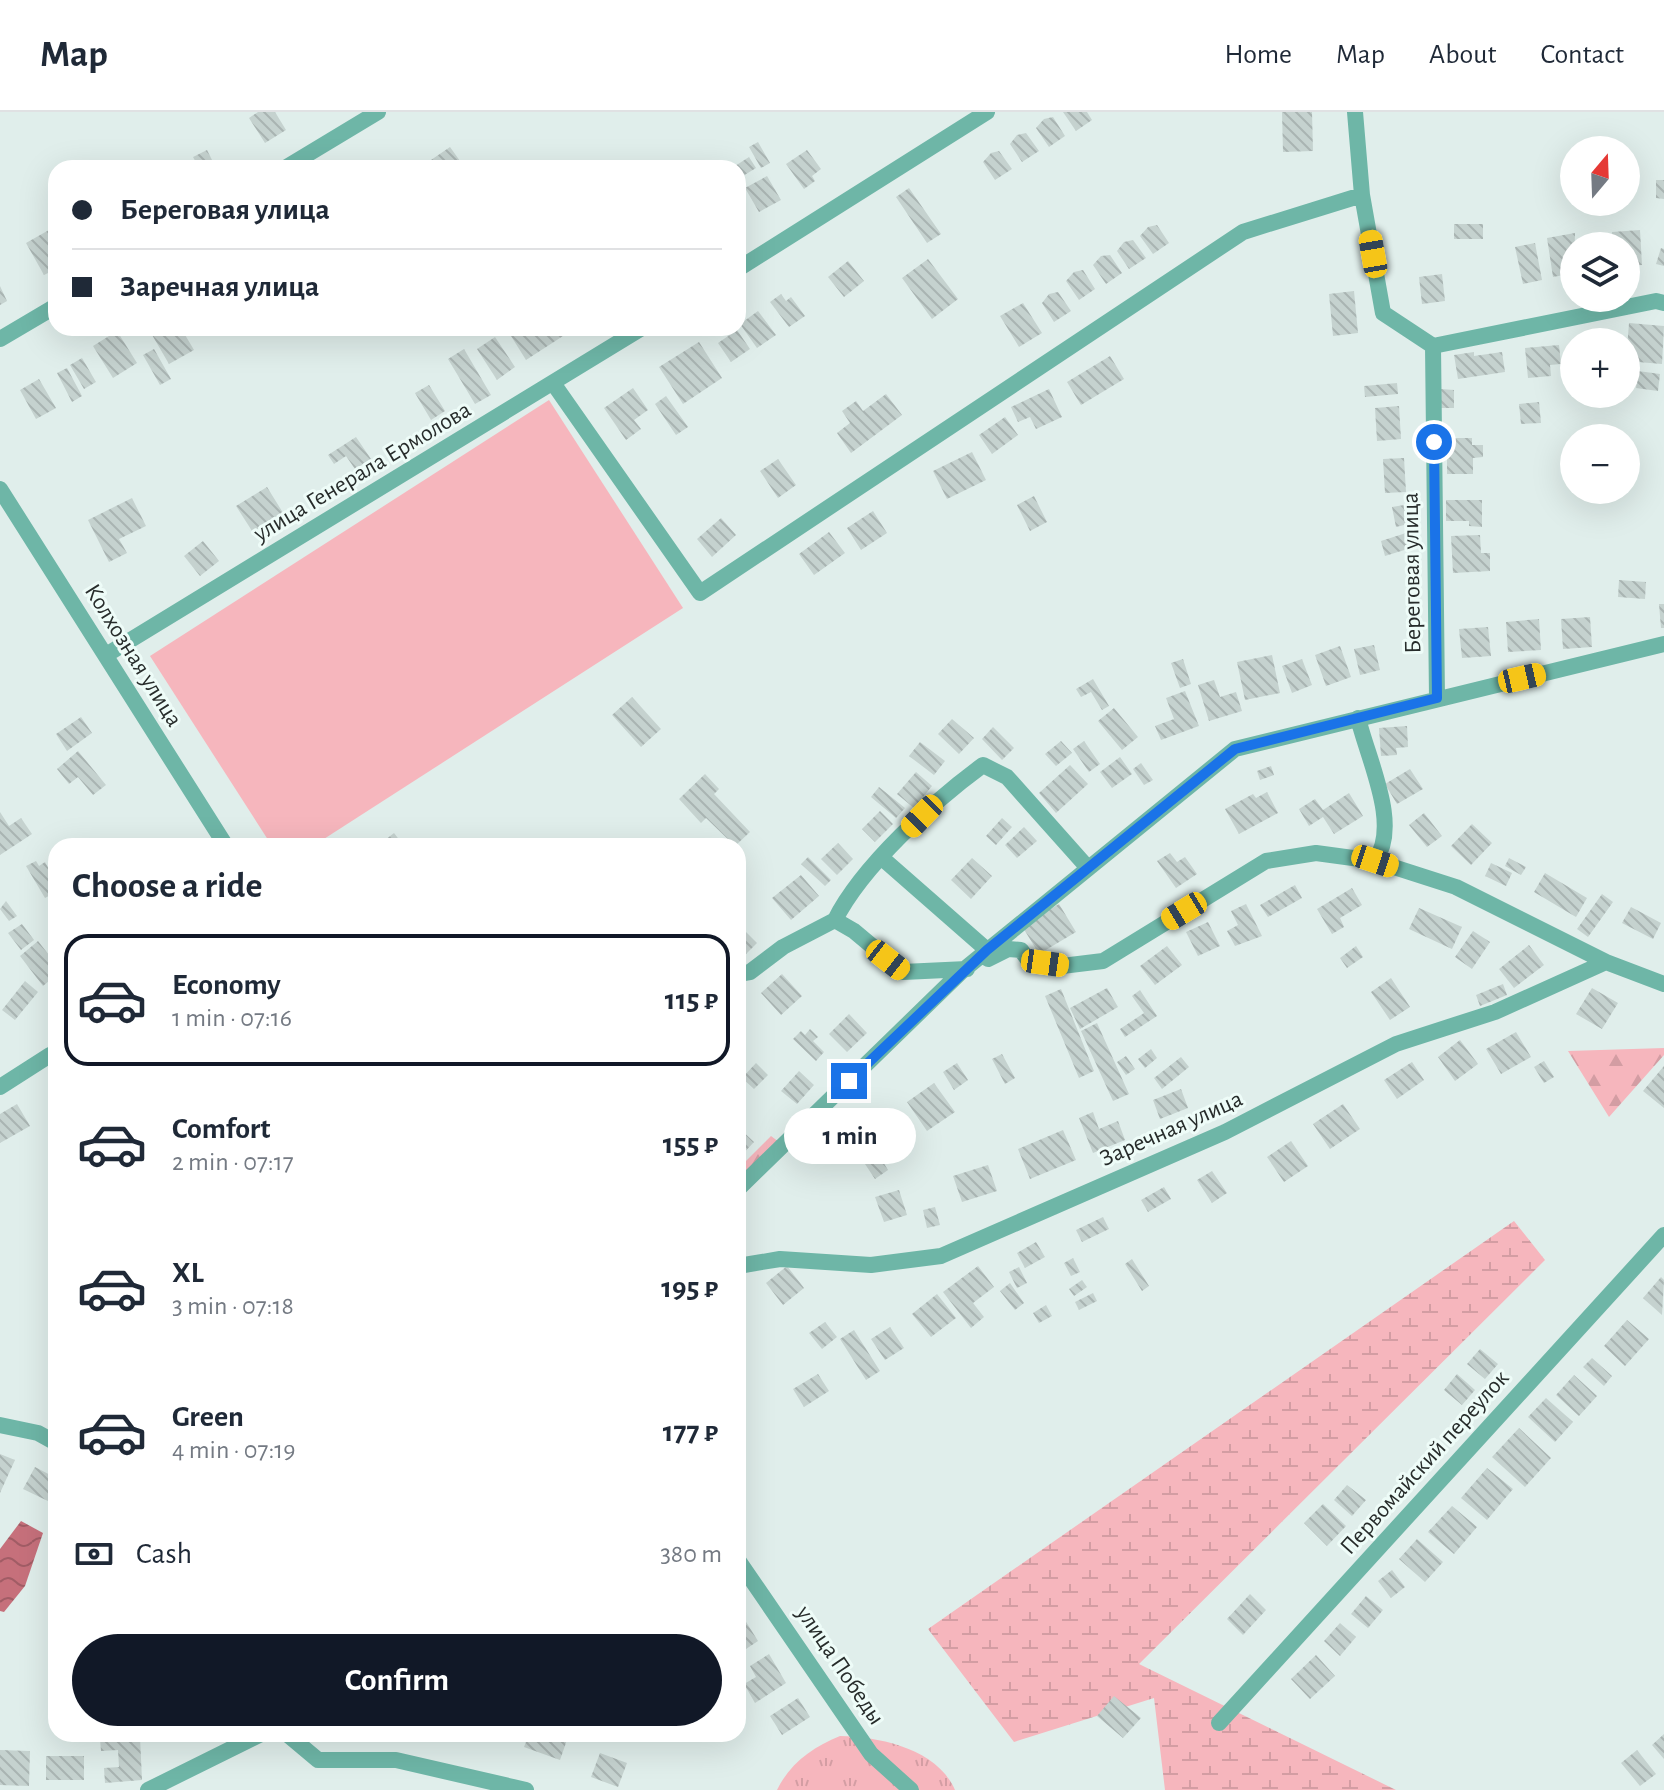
<!DOCTYPE html>
<html lang="en">
<head>
<meta charset="utf-8">
<style>
  :root { --surface:#fff; --page:#f2f2f3; --text:#1f2937; --muted:#747a83; --line:#e0e1e3; --accent:#111827 }
  body { margin:0; font-family:"Alegreya Sans",sans-serif; background:var(--page); color:var(--text); height:100vh; display:flex; flex-direction:column; font-size:30px; white-space:nowrap }
  * { box-sizing:border-box; margin:0 }
  p { font-size:26px; color:var(--muted) }
  .icon { flex:none; width:44px; height:44px; fill:none; stroke:currentColor; stroke-width:2; stroke-linecap:round; stroke-linejoin:round }
  .map { position:relative; flex:1; overflow:hidden }
  .details { position:absolute; left:48px; top:726px; width:698px; height:904px; display:flex; flex-direction:column; background:var(--surface); border-radius:24px; box-shadow:0 8px 32px #0002 }
  .details>* { flex:none }
  .banner { position:absolute; left:48px; top:48px; width:698px; height:176px; border-radius:24px; box-shadow:0 8px 32px #0002; display:grid; align-content:center; height:176px; padding:0 24px; background:var(--surface) }
  .needle { width:52px; rotate:19deg }
  .controls { position:absolute; left:1560px; top:24px; display:grid; gap:16px }
  .controls a { display:grid; place-items:center; width:80px; height:80px; border-radius:50%; background:var(--surface); box-shadow:0 8px 32px #0002; font-size:40px }
  .end { position:absolute; width:36px; height:36px; margin:-18px; border:10px solid #1a73e8; background:#fff; box-shadow:0 0 0 4px #fff }
  .from { border-radius:50% }
  .bubble { position:absolute; height:56px; border-radius:28px; background:var(--surface); box-shadow:0 8px 32px #0002; font-size:26px; font-weight:700; line-height:56px; text-align:center }
  .car { position:absolute; width:24px; height:48px; margin:-24px -12px; border-radius:10px; box-shadow:0 0 6px 2px #0007; background:linear-gradient(#f5c518 24%,#345 0 40%,#f5c518 0 76%,#345 0 86%,#f5c518 0) }
  .banner b { display:flex; align-items:center; gap:28px; height:76px; font-size:30px }
  .banner b+b { border-top:2px solid var(--line) }
  .banner i { width:20px; height:20px; background:var(--text) }
  ul { padding:0; list-style:none }
  li { display:flex; align-items:center; gap:24px; height:132px; margin:0 16px 12px; padding:0 8px; border:4px solid transparent; border-radius:24px }
  li div { flex:1 }
  li b { display:block; font-size:30px }
  li em { font-style:normal; font-weight:700 }
  li.current { border-color:var(--accent) }
  li>.icon { width:72px; height:72px; stroke-width:1.5 }
  h2 { padding:0 24px; font-size:36px; line-height:96px }
  .pay { display:flex; align-items:center; gap:20px; height:88px; padding:0 24px; font-size:30px }
  .pay p { margin-inline-start:auto }
  .cta { display:flex; gap:16px; margin-top:auto; padding:16px 24px }
  .cta a { flex:1; height:92px; border-radius:48px; background:var(--accent); color:#fff; font-size:32px; font-weight:700; line-height:92px; text-align:center }
  header { display:flex; align-items:center; gap:48px; box-sizing:border-box; height:112px; padding:0 40px; background:var(--surface); border-bottom:2px solid var(--line) }
  header strong { font-size:38px }
  nav { display:flex; gap:44px; margin-inline-start:auto; font-size:28px }
  .map>svg:first-child { display:block }
  .grass { fill:#f6b6bd }
  .forest { fill:url(#forest-firs) }
  .wetland { fill:url(#wetland-marsh) }
  .park { fill:url(#park-tufts) }
  .water { fill:url(#water-waves) }
  .building { fill:url(#building-back-hatch) }
  .lines { fill:none; stroke-linecap:round; stroke-linejoin:round }
  .minor { stroke:#6eb6a7; stroke-width:16 }
  .route { stroke:#1a73e8; stroke-width:10 }
  .labels { text-anchor:middle; stroke-width:6; stroke-linejoin:round; paint-order:stroke }
  .street-label { font-size:24px; fill:#272c2b; stroke:#eefcf8 }
</style>
</head>
<body>
<header>
<strong>Map</strong>
<nav><a>Home</a><a>Map</a><a>About</a><a>Contact</a></nav>
</header>
<div class="map">
<svg width="1664" height="1678" viewBox="0 0 1664 1678">
  <defs>
    <pattern id="forest-firs" width="22" height="20" patternUnits="userSpaceOnUse" patternTransform="scale(2)"><rect width="22" height="20" fill="#f6b6bd"/><path d="M5 1l3.5 6h-7zM16 11l3.5 6h-7z" fill="#d39da3"/></pattern>
    <pattern id="wetland-marsh" width="20" height="14" patternUnits="userSpaceOnUse" patternTransform="scale(2)"><rect width="20" height="14" fill="#f6b6bd"/><path d="M1 5h8M5 5V1M11 12h8M15 12V8" fill="none" stroke="#d39da3"/></pattern>
    <pattern id="park-tufts" width="24" height="20" patternUnits="userSpaceOnUse" patternTransform="scale(2)"><rect width="24" height="20" fill="#f6b6bd"/><path d="M3 7l-1-3M5 7V3M7 7l1-3M15 17l-1-3M17 17v-4M19 17l1-3" fill="none" stroke="#d39da3"/></pattern>
    <pattern id="water-waves" width="16" height="10" patternUnits="userSpaceOnUse" patternTransform="scale(2)"><rect width="16" height="10" fill="#c6707b"/><path d="M0 5q4-4 8 0t8 0" fill="none" stroke="#a15c65"/></pattern>
    <pattern id="building-back-hatch" width="6" height="6" patternUnits="userSpaceOnUse" patternTransform="scale(2)"><rect width="6" height="6" fill="#c5d2cf"/><path d="M-1 5l2 2M0 0l6 6M5-1l2 2" fill="none" stroke="#a9b4b2"/></pattern>
  </defs>
  <rect width="100%" height="100%" fill="#e0eeeb"/>
  <path class="grass" d="M549 288 683 496 313 734H272L150 544Z"/>
  <path class="forest" d="M1664 936V943L1609 1005 1568 939Z
    M771 1024 779 1030 738 1070V1057Z"/>
  <path class="wetland" d="M1514 1109 1545 1148 1139 1552 1396 1678H1165L1154 1586 1014 1630 928 1517Z"/>
  <path class="park" d="M840 1624C881 1625 937 1637 955 1678H777C790 1651 813 1635 840 1624Z"/>
  <path class="water" d="M21 1409 43 1421 25 1474 4 1500 0 1499V1437Z"/>
  <path class="building" d="M258 0H275L286 18 265 31 249 6Z
    M1063 0H1087L1092 8 1076 19Z
    M1282 0H1312L1313 39 1283 40Z
    M1053 5 1065 24 1049 35 1036 16 1044 7Z
    M1026 21 1039 39 1022 50 1010 32 1017 23Z
    M758 30 770 51 761 56 749 35Z
    M450 35 465 56H437L431 48Z
    M207 38 216 56H199L193 45Z
    M807 38 821 57 812 64 815 69 804 77 786 52Z
    M999 39 1012 57 995 68 983 50 991 41Z
    M749 45 756 56 738 67V56H732Z
    M767 64 781 88 759 100 745 76Z
    M1656 68H1664V87L1656 86Z
    M909 76 941 122 927 131 896 85Z
    M1454 112H1483V127H1454Z
    M1157 113 1169 131 1153 142 1140 124 1148 115Z
    M49 118 56 130V157L44 163 26 131Z
    M1640 118 1642 153 1626 154V134H1613L1612 120Z
    M1575 121 1574 161 1553 165 1547 126Z
    M1607 127 1608 134H1585L1584 129Z
    M1133 128 1146 146 1129 157 1117 139 1124 130Z
    M1535 131 1542 168 1523 172 1515 135Z
    M1661 136 1664 137V154L1656 152Z
    M1110 143 1122 161 1106 172 1093 153 1101 144Z
    M928 147 958 187 932 207 902 166Z
    M848 149 864 169 844 185 828 165Z
    M1083 158 1095 177 1079 188 1066 169 1074 160Z
    M1442 162 1445 189 1422 192 1419 165Z
    M0 174 7 189 0 193Z
    M1354 179 1358 221 1333 224 1329 182Z
    M1058 180 1071 199 1054 210 1042 191 1049 182Z
    M781 182 786 189 791 185 805 204 789 215 770 190Z
    M1023 191 1042 221 1019 235 1000 204Z
    M758 199 776 223 757 236 740 212Z
    M1629 211 1664 214 1662 252 1626 249Z
    M148 216H181L194 238 169 252Z
    M524 216H557L563 224 526 248 511 224Z
    M737 218 750 237 731 250 718 231Z
    M117 219 137 251 113 266 93 234Z
    M1611 223 1612 230H1573V228Z
    M495 225 515 255 497 268 477 237Z
    M699 230 722 266 683 292 659 255Z
    M1559 233 1561 252 1550 253 1551 264 1528 266 1525 236Z
    M154 237 171 267 160 273 143 243Z
    M464 237 491 283 475 292 448 247Z
    M1474 240V244L1502 240 1505 260 1458 267 1454 243Z
    M1110 244 1124 267 1081 293 1067 270Z
    M82 246 96 270 84 277 70 253Z
    M67 256 82 284 72 290 57 261Z
    M1638 259 1660 262 1658 279 1636 276Z
    M39 267 56 296 36 307 20 278Z
    M1397 271 1398 282 1365 285 1364 274Z
    M429 273 445 299 431 308 415 281Z
    M633 276 648 298 634 308 641 317 626 328 604 296Z
    M1049 277 1062 305 1036 317 1030 305 1018 310 1011 295Z
    M1441 277 1454 278V296H1440Z
    M886 282 902 303 851 341 837 321 850 311 842 299 856 289 863 299Z
    M666 284 688 315 676 323 655 292Z
    M1539 290 1541 311 1521 312 1519 292Z
    M1399 294 1401 327 1377 329 1375 296Z
    M1005 305 1018 323 992 342 979 323Z
    M356 325 371 347 355 357 346 344 334 352 328 343Z
    M1447 326H1472V333H1483V345L1473 346V362H1447Z
    M972 340 986 368 947 387 933 359Z
    M1404 346 1406 380 1385 381 1383 347Z
    M778 347 796 373 778 386 760 359Z
    M267 375 285 404 254 422 236 394Z
    M1034 384 1047 410 1030 419 1017 393Z
    M132 386 146 414 119 427 127 441 109 450 88 408Z
    M1446 388H1482V415L1469 414V409H1446Z
    M1404 393 1408 412 1396 415 1392 395Z
    M873 399 887 421 861 438 847 416Z
    M721 406 736 423 712 445 697 427Z
    M829 420 845 441 814 463 799 442Z
    M1409 420 1414 435 1385 444 1381 429Z
    M1480 423 1481 441H1490V459L1453 461 1451 424Z
    M203 429 219 449 200 464 184 444Z
    M1619 468 1646 470 1645 487 1618 485Z
    M1659 492H1664V516H1661Z
    M1590 505 1592 535 1563 537 1561 507Z
    M1539 507 1541 538 1508 540 1506 510Z
    M1488 515 1491 544 1462 546 1459 517Z
    M1374 533 1380 558 1360 563 1354 537Z
    M1340 534 1351 565 1326 574 1315 543Z
    M1272 543 1280 581 1245 588 1237 550Z
    M1183 547 1191 572 1180 576 1171 551Z
    M1302 547 1312 573 1292 581 1282 554Z
    M1093 567 1109 594 1102 598 1091 580 1081 585 1076 577Z
    M1214 568 1220 585 1236 580 1242 599 1209 609 1198 573Z
    M1185 579 1199 614 1161 628 1155 614 1174 607 1166 586Z
    M632 585 661 617 641 635 612 603Z
    M1114 596 1138 625 1122 638 1098 609Z
    M81 605 92 621 67 639 56 622Z
    M952 607 974 626 959 642 938 622Z
    M1407 614 1408 635 1396 636 1397 643 1381 644 1379 616Z
    M993 615 1014 636 1002 648 982 627Z
    M1061 629 1072 641 1056 654 1045 642Z
    M1084 629 1100 652 1089 660 1073 637Z
    M920 630 945 649 934 663 909 644Z
    M78 639 106 673 93 683 78 665 69 672 57 657Z
    M1120 645 1132 662 1112 676 1100 660Z
    M1141 651 1153 668 1144 673 1133 657Z
    M1070 653 1088 672 1056 701 1039 681Z
    M1271 654 1274 663 1260 668 1257 659Z
    M1410 657 1423 677 1397 692 1385 672Z
    M916 660 932 674 914 696 897 682Z
    M705 662 719 677 714 682 750 720 735 734 706 706 701 711 679 687Z
    M879 675 905 696 896 706 871 685Z
    M1267 680 1278 701 1239 722 1225 697 1253 682 1256 686Z
    M1349 681 1363 704 1334 722 1323 705 1309 714 1299 697 1315 687 1323 698Z
    M880 699 893 712 875 730 862 717Z
    M0 700 9 714 21 706 32 722 0 743Z
    M1424 701 1442 724 1427 735 1409 713Z
    M1002 706 1012 715 996 733 986 724Z
    M1472 712 1492 731 1471 753 1451 734Z
    M1024 715 1037 729 1017 746 1005 733Z
    M394 721 404 734H381L380 732Z
    M838 731 853 747 837 763 821 747Z
    M1170 741 1177 750 1185 745 1197 762 1176 776 1157 749Z
    M808 745 831 768 825 774 801 752Z
    M972 746 992 764 971 787 951 768Z
    M1509 746 1526 755 1521 763 1505 754Z
    M36 749 39 754 45 750 56 770V780L45 786 26 754Z
    M1491 751 1512 761 1506 774 1485 764Z
    M1545 761 1587 786 1576 805 1534 780Z
    M801 763 819 784 791 808 772 786Z
    M1295 773 1302 786 1268 805 1260 793Z
    M1352 776 1362 793 1340 806 1344 815 1332 822 1317 797Z
    M1602 782 1613 790 1588 825 1577 817Z
    M6 789 17 804 9 809 0 797Z
    M1059 792 1076 820 1039 842 1022 814Z
    M1246 792 1262 824 1235 834 1227 819 1238 813 1231 799Z
    M1631 795 1661 811 1653 827 1622 811Z
    M1419 796 1462 815 1452 837 1409 817Z
    M1208 810 1220 834 1198 844 1186 820Z
    M22 812 34 828 21 838 8 821Z
    M743 817 757 831 741 847 738 821Z
    M1473 819 1490 830 1472 857 1455 845Z
    M38 829 56 852V863L43 874 20 844Z
    M1529 833 1544 853 1514 876 1499 857Z
    M1167 834 1182 853 1155 873 1140 854Z
    M1356 834 1363 845 1347 856 1340 846Z
    M782 862 802 884 781 903 761 881Z
    M1391 866 1410 895 1390 908 1371 880Z
    M25 869 38 880 15 908 2 898Z
    M1503 872 1507 883 1480 894 1476 883Z
    M1107 876 1118 895 1080 917 1070 896Z
    M1592 876 1618 891 1602 917 1576 902Z
    M1061 877 1094 959 1079 966 1045 884Z
    M1140 878 1157 904 1125 925 1120 917 1144 901 1132 884Z
    M849 902 867 921 847 940 829 922Z
    M1097 911 1129 982 1113 989 1081 919Z
    M810 917 818 925 813 929 824 940 816 949 793 927 801 919 805 923Z
    M1516 920 1531 945 1501 962 1486 937Z
    M1460 928 1478 952 1455 969 1438 945Z
    M1151 937 1157 946 1145 956 1138 947Z
    M1002 942 1015 966 1005 972 992 947Z
    M1126 944 1135 957 1126 963 1117 950Z
    M1181 945 1189 955 1162 977 1154 966Z
    M1544 949 1554 965 1544 971 1534 955Z
    M1412 950 1424 968 1397 987 1384 968Z
    M756 951 768 963 754 977 742 966Z
    M957 951 968 968 954 978 943 960Z
    M1664 954V996L1643 979Z
    M799 959 814 973 797 992 781 979Z
    M934 971 955 1000 927 1019 907 990Z
    M1181 977 1188 996 1160 1007 1153 988Z
    M17 992 30 1014 0 1031V1002Z
    M1343 992 1360 1017 1330 1037 1313 1012Z
    M1093 1000 1099 1017 1118 1009 1125 1028 1093 1041 1079 1006Z
    M897 1002 909 1023 899 1028 887 1007Z
    M738 1015 754 1030 738 1047Z
    M1063 1018 1076 1048 1030 1067 1018 1037Z
    M1291 1029 1308 1054 1284 1070 1267 1045Z
    M877 1040 888 1058 875 1067 863 1049Z
    M988 1053 997 1079 962 1090 953 1064Z
    M1212 1059 1227 1081 1212 1091 1197 1068Z
    M1164 1075 1171 1087 1148 1100 1141 1088Z
    M899 1078 907 1103 884 1110 875 1085Z
    M935 1095 940 1113 927 1116 923 1098Z
    M1103 1105 1109 1117 1082 1130 1076 1118Z
    M1036 1130 1045 1145 1025 1156 1017 1141Z
    M1073 1146 1080 1160 1071 1164 1064 1151Z
    M1132 1147 1149 1174 1142 1179 1125 1152Z
    M787 1154 804 1176 783 1193 766 1171Z
    M978 1154 994 1175 973 1191 984 1205 971 1216 943 1180Z
    M1019 1155 1027 1171 1017 1176 1009 1160Z
    M1661 1165 1664 1168 1662 1203 1643 1186Z
    M1082 1168 1087 1175 1074 1184 1069 1177Z
    M1010 1171 1024 1191 1015 1198 1000 1179Z
    M1093 1181 1097 1189 1079 1198 1075 1190Z
    M937 1182 956 1206 931 1225 912 1202Z
    M1046 1193 1052 1204 1039 1211 1033 1201Z
    M1627 1208 1649 1227 1625 1254 1604 1234Z
    M825 1210 837 1225 822 1237 809 1221Z
    M890 1215 904 1236 885 1248 871 1227Z
    M854 1218 880 1259 866 1268 840 1227Z
    M1480 1237 1498 1252 1485 1267 1467 1252Z
    M1592 1246 1612 1264 1604 1274 1583 1255Z
    M818 1262 829 1279 804 1295 793 1277Z
    M1457 1262 1475 1278 1462 1293 1444 1278Z
    M1574 1263 1597 1284 1579 1304 1556 1283Z
    M1546 1286 1573 1310 1555 1330 1528 1305Z
    M1519 1316 1551 1346 1525 1375 1492 1345Z
    M0 1342 15 1348 0 1381Z
    M35 1355 56 1366 48 1389 23 1377Z
    M1487 1356 1513 1377 1487 1408 1461 1386Z
    M1347 1373 1366 1388 1352 1404 1334 1388Z
    M1323 1392 1346 1414 1327 1434 1304 1411Z
    M1452 1394 1477 1415 1454 1442 1428 1420Z
    M1417 1427 1443 1450 1425 1470 1399 1447Z
    M1392 1458 1405 1475 1391 1486 1378 1469Z
    M1250 1482 1266 1498 1243 1523 1227 1507Z
    M1366 1484 1383 1498 1368 1516 1351 1502Z
    M743 1505 758 1529 743 1539 738 1531V1508Z
    M1340 1511 1356 1525 1340 1544 1324 1529Z
    M769 1542 786 1571 755 1591 744 1572 756 1565 750 1554Z
    M1316 1543 1335 1564 1310 1587 1291 1567Z
    M1114 1584 1141 1606 1123 1626 1097 1604Z
    M798 1586 810 1605 782 1623 770 1604Z
    M529 1622H569L560 1648 524 1635Z
    M1664 1622V1647L1652 1633Z
    M140 1625 142 1668 105 1671 104 1656 119 1655 118 1638 101 1639 100 1627Z
    M0 1638 30 1639 29 1674 0 1673Z
    M1637 1638 1656 1662 1640 1674 1621 1651Z
    M600 1641 627 1651 618 1675 591 1665Z
    M46 1644H84V1668H46Z"/>
  <g class="lines">
    <path class="minor" d="M1355 0 1362 83 1383 201 1433 234
      M285 56 378 0
      M738 157 987 0
      M0 227 56 194
      M553 271 700 481 1243 120 1362 83
      M0 377 226 734
      M106 543 642 216
      M1437 586 1433 234 1656 189 1664 191
      M1358 606C1368 648 1401 713 1375 749
      M882 746 987 838
      M835 808C862 754 934 689 983 653L1007 665 1088 756
      M988 847 1008 837 1021 838 1029 849 1062 854 1103 849 1266 749 1316 741 1375 749 1456 775 1606 850
      M738 862 750 860 783 835 835 808 854 819 903 860 967 857
      M0 975 50 943H56
      M738 1077 961 860 1235 637 1664 532
      M738 1154 780 1147 871 1153 941 1144 1225 1020 1396 932 1495 900 1606 850 1664 872
      M0 1313 38 1321 56 1331
      M738 1448 871 1642 911 1678
      M1219 1611 1664 1123
      M287 1622 318 1648H396L526 1678
      M148 1678 261 1622"/>
  </g>
  <g class="lines">
    <path class="route" d="M849 969 987 838 1235 637 1437 586 1434 330"/>
  </g>
  <g class="labels">
    <g class="street-label">
      <text transform="translate(362 359) rotate(-31)" y="8">улица Генерала Ермолова</text>
      <text transform="translate(1411 461) rotate(-91)" y="8">Береговая улица</text>
      <text transform="translate(134 543) rotate(58)" y="8">Колхозная улица</text>
      <text transform="translate(1171 1016) rotate(-24)" y="8">Заречная улица</text>
      <text transform="translate(1424 1350) rotate(-48)" y="8">Первомайский переулок</text>
      <text transform="translate(841 1553) rotate(56)" y="8">улица Победы</text>
    </g>
  </g>
</svg>
<div class="controls">
<a><svg class="needle" viewBox="-14 -14 28 28"><path d="M0-13l5 13h-10z" fill="#e53935"/><path d="M0 13l5-13h-10z" fill="#747a83"/></svg></a>
<a><svg class="icon" aria-label="layers" viewBox="0 0 24 24"><path d="M12 4l9 5-9 5-9-5zM3 14l9 5 9-5"/></svg></a>
<a>+</a>
<a>−</a>
</div>
<i class="end from" style="left:1434px;top:330px"></i>
<i class="end" style="left:849px;top:969px"></i>
<div class="bubble" style="left:784px;top:996px;width:132px">1 min</div>
<i class="car" style="left:1373px;top:142px;rotate:350deg"></i>
<i class="car" style="left:1522px;top:566px;rotate:77deg"></i>
<i class="car" style="left:922px;top:704px;rotate:224deg"></i>
<i class="car" style="left:1375px;top:749px;rotate:108deg"></i>
<i class="car" style="left:1184px;top:799px;rotate:239deg"></i>
<i class="car" style="left:888px;top:848px;rotate:128deg"></i>
<i class="car" style="left:1045px;top:851px;rotate:98deg"></i>
<div class="banner">
<b><i class="from"></i>Береговая улица</b>
<b><i></i>Заречная улица</b>
</div>
<section class="details">
<h2>Choose a ride</h2>
<ul>
<li class="current"><svg class="icon" aria-label="car" viewBox="0 0 24 24"><path d="M5 17H2v-5l4-1 3-4h7l3 4 3 1v5h-3M9 17h6M6 11h13"/><circle cx="7" cy="17" r="2"/><circle cx="17" cy="17" r="2"/></svg><div><b>Economy</b><p>1 min · 07:16</p></div><em>115 ₽</em></li>
<li><svg class="icon" aria-label="car" viewBox="0 0 24 24"><path d="M5 17H2v-5l4-1 3-4h7l3 4 3 1v5h-3M9 17h6M6 11h13"/><circle cx="7" cy="17" r="2"/><circle cx="17" cy="17" r="2"/></svg><div><b>Comfort</b><p>2 min · 07:17</p></div><em>155 ₽</em></li>
<li><svg class="icon" aria-label="car" viewBox="0 0 24 24"><path d="M5 17H2v-5l4-1 3-4h7l3 4 3 1v5h-3M9 17h6M6 11h13"/><circle cx="7" cy="17" r="2"/><circle cx="17" cy="17" r="2"/></svg><div><b>XL</b><p>3 min · 07:18</p></div><em>195 ₽</em></li>
<li><svg class="icon" aria-label="car" viewBox="0 0 24 24"><path d="M5 17H2v-5l4-1 3-4h7l3 4 3 1v5h-3M9 17h6M6 11h13"/><circle cx="7" cy="17" r="2"/><circle cx="17" cy="17" r="2"/></svg><div><b>Green</b><p>4 min · 07:19</p></div><em>177 ₽</em></li>
</ul>
<div class="pay"><svg class="icon" aria-label="cash" viewBox="0 0 24 24"><path d="M3 7h18v10H3z"/><circle cx="12" cy="12" r="2"/></svg>Cash<p>380 m</p></div>
<div class="cta"><a>Confirm</a></div>
</section>
</div>
</body>
</html>
